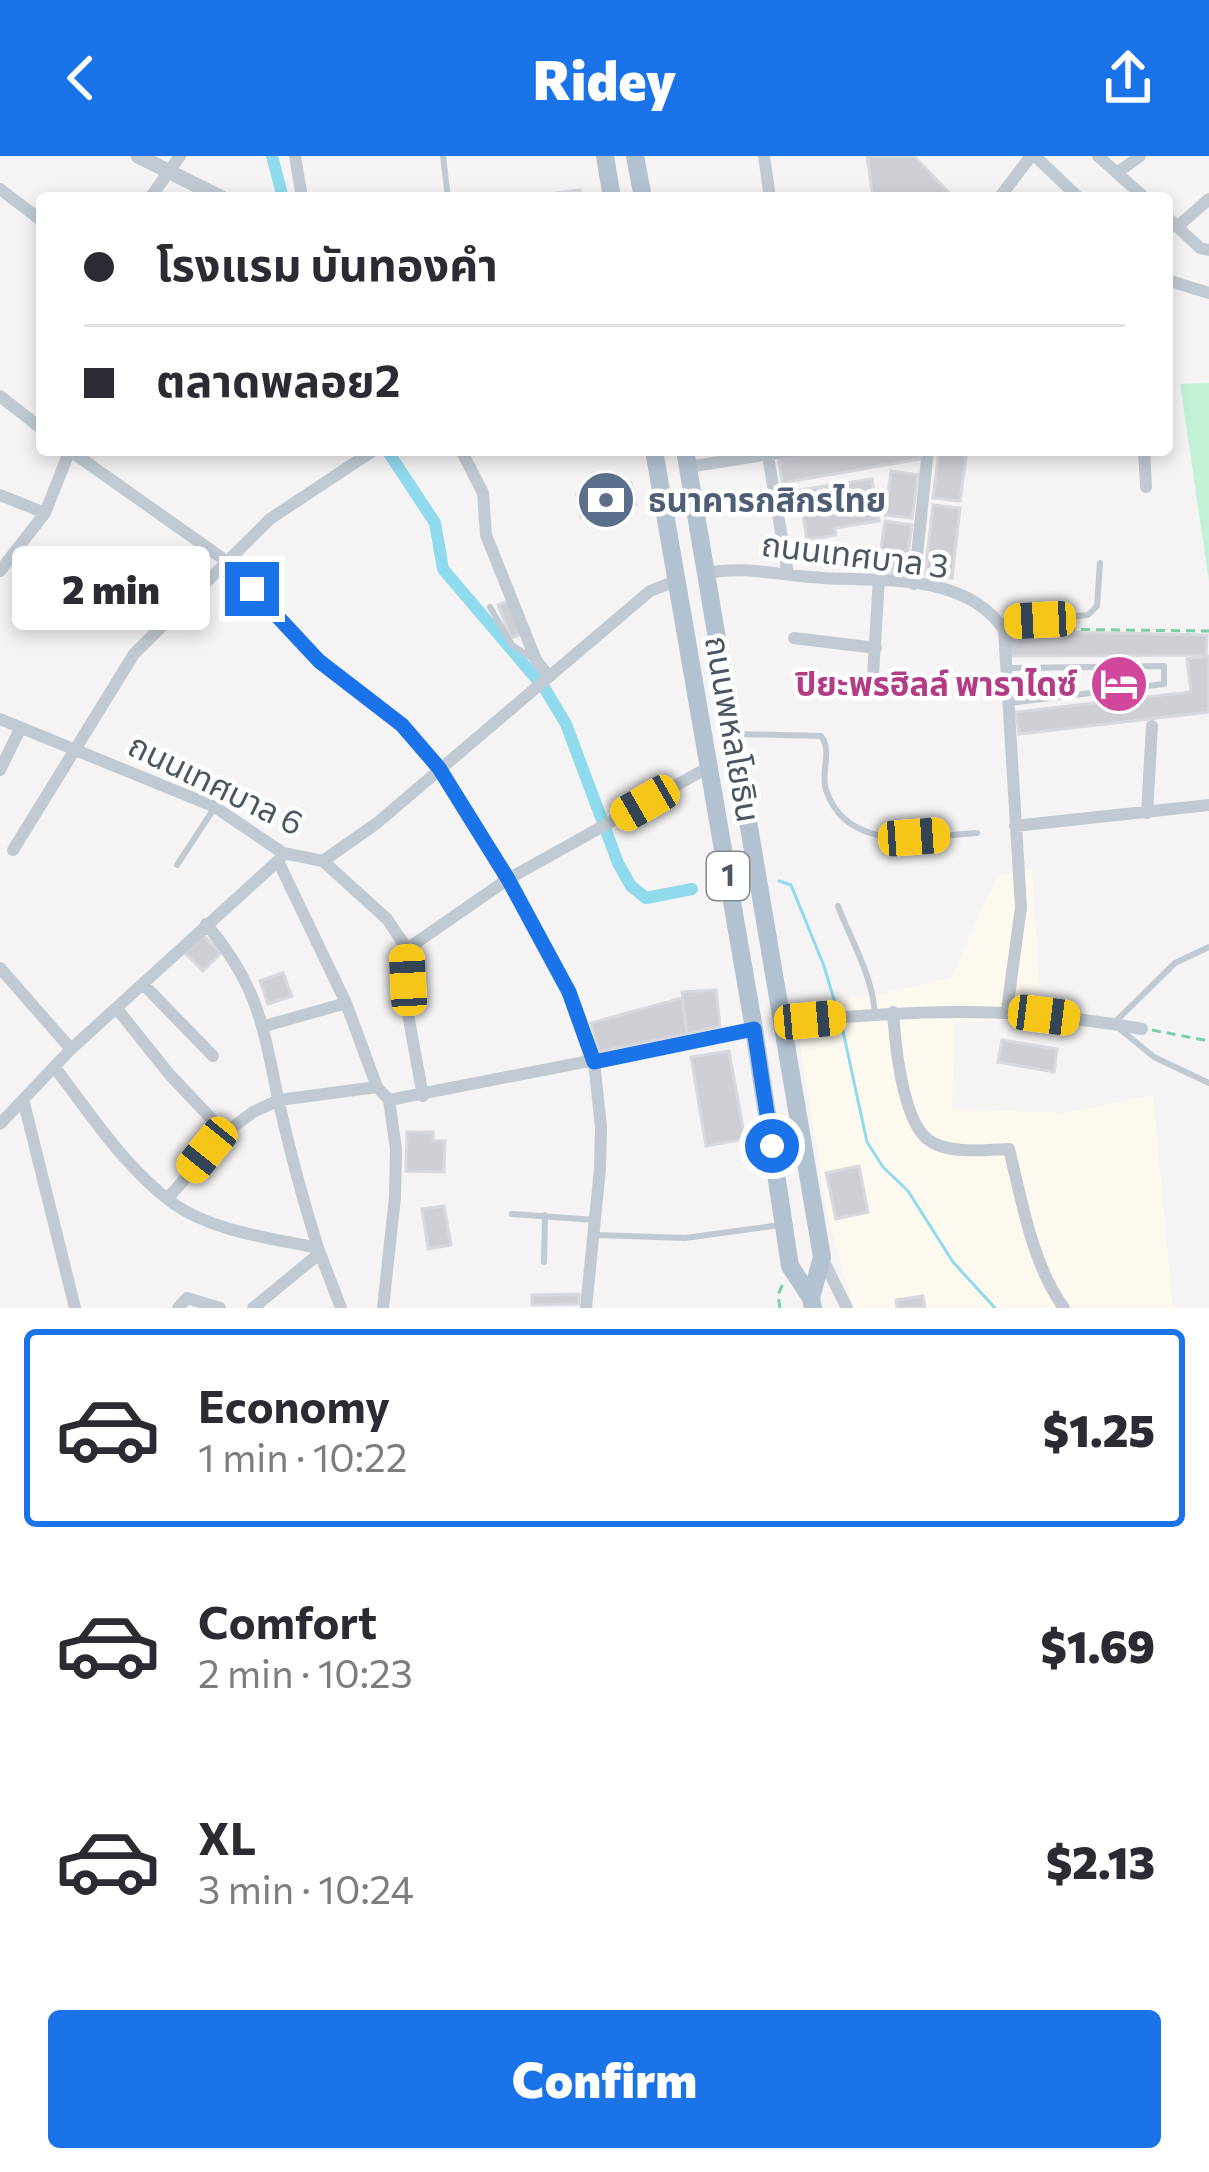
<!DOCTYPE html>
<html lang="en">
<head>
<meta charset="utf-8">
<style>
  :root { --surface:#fff; --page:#f2f2f3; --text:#2b2b33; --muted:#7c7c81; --line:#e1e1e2; --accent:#1a73e8 }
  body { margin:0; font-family:Commissioner,"Noto Sans Thai",sans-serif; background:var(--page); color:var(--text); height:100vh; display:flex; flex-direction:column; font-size:45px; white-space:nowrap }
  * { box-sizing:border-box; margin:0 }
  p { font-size:39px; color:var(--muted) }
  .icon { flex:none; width:66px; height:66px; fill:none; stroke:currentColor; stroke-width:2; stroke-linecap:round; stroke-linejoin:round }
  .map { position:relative; height:1152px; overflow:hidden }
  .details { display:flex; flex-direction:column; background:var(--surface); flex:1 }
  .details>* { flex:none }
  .hud { position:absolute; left:36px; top:36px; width:1137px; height:264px; border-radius:12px; box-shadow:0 6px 18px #0003; display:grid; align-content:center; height:264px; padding:0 48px; background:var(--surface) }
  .end { position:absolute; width:54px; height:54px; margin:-27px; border:15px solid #1a73e8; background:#fff; box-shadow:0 0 0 6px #fff }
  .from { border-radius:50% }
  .bubble { position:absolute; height:84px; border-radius:12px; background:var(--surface); box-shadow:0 6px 18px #0003; font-size:39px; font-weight:800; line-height:84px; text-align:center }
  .car { position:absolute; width:36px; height:72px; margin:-36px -18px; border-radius:15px; box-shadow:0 0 9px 3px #0007; background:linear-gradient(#f5c518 24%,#345 0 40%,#f5c518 0 76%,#345 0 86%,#f5c518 0) }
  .hud b { display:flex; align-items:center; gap:42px; height:114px; font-size:45px }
  .hud b+b { border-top:3px solid var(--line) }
  .hud i { width:30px; height:30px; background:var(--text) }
  ul { padding:21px 0 0; list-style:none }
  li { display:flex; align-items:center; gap:36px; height:198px; margin:0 24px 18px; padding:0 24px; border:6px solid transparent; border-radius:12px }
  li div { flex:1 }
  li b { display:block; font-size:45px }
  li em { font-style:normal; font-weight:800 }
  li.on { border-color:var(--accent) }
  li>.icon { width:108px; height:108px; stroke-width:1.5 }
  .cta { display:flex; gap:24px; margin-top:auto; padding:24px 48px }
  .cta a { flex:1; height:138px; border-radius:12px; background:var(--accent); color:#fff; font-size:48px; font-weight:800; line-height:138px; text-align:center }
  header { display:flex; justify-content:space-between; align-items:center; height:156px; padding:0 48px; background:var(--accent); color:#fff; font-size:54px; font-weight:800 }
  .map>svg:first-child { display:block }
  .commercial { fill:#fdf9ef }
  .green { fill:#c3f1d5 }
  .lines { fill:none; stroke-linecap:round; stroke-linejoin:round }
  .stream { stroke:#90daee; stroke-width:3 }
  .canal { stroke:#90daee; stroke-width:12 }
  .building { fill:#cdcfd5; stroke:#d7d9de; stroke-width:3 }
  .path { stroke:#7ad0a6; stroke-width:3; stroke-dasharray:9 6; stroke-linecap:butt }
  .service { stroke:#c1cad2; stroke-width:6 }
  .minor { stroke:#c1cad2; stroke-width:12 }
  .tertiary { stroke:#c1cad2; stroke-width:15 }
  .primary { stroke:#b3c2d1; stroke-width:18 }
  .route { stroke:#1a73e8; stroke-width:15 }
  .labels { text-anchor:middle; stroke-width:9; stroke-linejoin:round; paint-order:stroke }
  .shield { fill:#fff; stroke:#808990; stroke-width:3 }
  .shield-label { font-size:30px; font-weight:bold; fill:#4a5661 }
  .service-label { font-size:33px; font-weight:bold; fill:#4e5e75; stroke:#fff; text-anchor:start }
  .street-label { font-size:33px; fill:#4a5661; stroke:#fff }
  .hotel-label { font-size:33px; font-weight:bold; fill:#b23c85; stroke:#fff; text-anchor:end }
</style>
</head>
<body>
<header><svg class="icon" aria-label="back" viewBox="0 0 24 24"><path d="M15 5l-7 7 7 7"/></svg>Ridey<svg class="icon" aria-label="share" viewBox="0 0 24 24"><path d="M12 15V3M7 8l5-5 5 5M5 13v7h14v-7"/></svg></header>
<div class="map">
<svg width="1209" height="1152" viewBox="0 0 1209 1152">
  <rect width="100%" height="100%" fill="#f5f3f3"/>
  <path class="commercial" d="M1032 713 1042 863 955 866 952 953 1065 957 1153 939 1173 1152H853L829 1065 793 848 871 840 951 822 997 720Z"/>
  <path class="green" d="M1209 227V425L1180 228Z"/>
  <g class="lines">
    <path class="stream" d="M779 725 791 729 824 810 838 857
      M841 866 867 986 883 1011 908 1035 953 1106 995 1152"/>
    <path class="canal" d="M272 0 283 42
      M387 294 435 367 443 413 545 533 566 568 618 707 631 730 646 742 692 733"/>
  </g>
  <path class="building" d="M867 0H914L954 42H873Z
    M580 34 581 42H539V39Z
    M812 294H918L920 303 782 327 778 299Z
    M939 294H967L960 345 933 342Z
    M891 315 918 319 912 362 885 359Z
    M872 323 879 365 835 372 836 379 807 384 799 334Z
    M631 327 636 349 581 361 577 339Z
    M933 349 960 352 952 422 925 419Z
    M885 365 912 369 905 419 878 415Z
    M510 444 522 478 511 482 498 449Z
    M1062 476 1207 479 1206 499 1008 500 1006 480Z
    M1209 500V556L1019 578 1016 556 1191 536 1187 503Z
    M203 779 221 797 203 815 185 797Z
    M283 817 292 840 268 848 260 825Z
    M716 834 720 870 687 878 682 836Z
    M682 842 687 878 599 896 591 867Z
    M1002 884 1057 893 1054 916 998 906Z
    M729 895 745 983 706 990 691 901Z
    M407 976H433V985H445L444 1016 406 1015Z
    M859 1010 868 1056 836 1063 826 1017Z
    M444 1050 451 1089 428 1093 422 1053Z
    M579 1138V1148L532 1149V1139Z
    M923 1140 925 1152H897L896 1144Z"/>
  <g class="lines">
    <path class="path" d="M1036 473 1209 475
      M1152 874 1209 885
      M780 1152 778 1139 784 1125"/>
    <path class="service" d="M443 0 448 42
      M490 451 512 489 532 502
      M999 466 1088 459 1097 450 1100 407
      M1009 547 1164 528V510L1009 512
      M736 578 821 580C833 595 820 616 826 634 848 699 926 680 977 677
      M177 709 215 651
      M838 750C852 787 871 816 875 857
      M1116 865 1175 807 1209 791
      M1121 874 1154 901 1209 927
      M512 1058 595 1064
      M596 1079 685 1082 780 1069
      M544 1106 545 1059"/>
    <path class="minor" d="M295 0 302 42
      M764 0 770 42
      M1035 0 1079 42
      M1098 0 1145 42
      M1117 17 1140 0
      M0 33 42 65
      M150 42 180 0
      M999 42 1031 0
      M1167 61 1200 92 1209 94
      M1177 71 1209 43
      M1167 124 1209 137
      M0 240 42 273
      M69 294 229 407 319 505 402 569 439 612 508 723 569 836 594 906 601 971 600 1013 586 1152
      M461 294 483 337 486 379 536 504 548 519
      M767 294 788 418
      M1144 294 1146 331
      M688 311 796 294
      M0 339 45 357
      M0 415 45 357 70 294
      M706 417C742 410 773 418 810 421 872 427 964 413 1004 474L1021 751 1007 854
      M914 428 928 294
      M794 482 876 492
      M873 519 879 422
      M0 563 215 651 283 697 323 705 377 667 650 435 676 425
      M0 614 20 573
      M1147 657 1152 570
      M1015 670 1209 649
      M13 694 134 498 270 363 374 294
      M323 705 387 763 407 793V853L423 940
      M279 707 346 847 377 931 389 944 396 993 395 1041 383 1152
      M206 768C259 830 263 871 279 947 290 996 303 1044 318 1092
      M407 793 508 723 709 611
      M0 812 71 893
      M143 828 213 900
      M117 853 170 919 225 977 253 956 279 944 377 931
      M893 856C895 887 902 960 926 982 945 999 985 994 1009 993 1022 1045 1032 1108 1064 1152
      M784 866C914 854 1013 849 1142 873
      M265 870 346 847
      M56 913C91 959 126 1013 174 1048 214 1076 272 1082 318 1092L341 1152
      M389 944 754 873
      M24 947 75 1152
      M0 968 71 893 280 703
      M168 1042 225 977
      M822 1102 847 1152
      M178 1152 187 1142 220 1152
      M253 1152 320 1097"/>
    <path class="tertiary" d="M138 0 222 42"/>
    <path class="primary" d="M605 0 612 42
      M635 0 643 42
      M654 294 754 873 790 1110 811 1142 813 1152
      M685 294 822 1101 811 1142"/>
  </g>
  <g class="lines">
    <path class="route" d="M252 433 319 505 402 569 439 612 508 723 569 836 594 906 754 873 772 990"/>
  </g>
  <defs>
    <symbol id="bank-disc" viewBox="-11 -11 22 22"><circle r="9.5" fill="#5c6f8a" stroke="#fff"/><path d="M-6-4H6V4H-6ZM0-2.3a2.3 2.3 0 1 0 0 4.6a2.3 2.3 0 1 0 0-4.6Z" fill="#fff"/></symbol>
    <symbol id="hotel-disc" viewBox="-11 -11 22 22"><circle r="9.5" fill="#d1479c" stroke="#fff"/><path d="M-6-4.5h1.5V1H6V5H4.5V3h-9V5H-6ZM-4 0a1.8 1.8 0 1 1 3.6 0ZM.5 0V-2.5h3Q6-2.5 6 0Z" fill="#fff"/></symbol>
  </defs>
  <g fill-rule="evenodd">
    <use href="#bank-disc" x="573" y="311" width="66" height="66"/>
    <use href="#hotel-disc" x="1086" y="495" width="66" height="66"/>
  </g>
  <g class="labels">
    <rect class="shield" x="707" y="696" width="42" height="48" rx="9"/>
    <g class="shield-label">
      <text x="728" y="730">1</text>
    </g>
    <g class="service-label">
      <text x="648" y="356">ธนาคารกสิกรไทย</text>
    </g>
    <g class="street-label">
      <text transform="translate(855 399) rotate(7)" y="12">ถนนเทศบาล 3</text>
      <text transform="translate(733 573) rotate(80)" y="12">ถนนพหลโยธิน</text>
      <text transform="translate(216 628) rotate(26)" y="12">ถนนเทศบาล 6</text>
    </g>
    <g class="hotel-label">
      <text x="1077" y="540">ปิยะพรฮิลล์ พาราไดซ์</text>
    </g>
  </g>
</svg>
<i class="end from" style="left:772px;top:990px"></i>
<i class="end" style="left:252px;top:433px"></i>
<div class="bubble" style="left:12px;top:390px;width:198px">2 min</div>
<i class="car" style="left:1040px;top:464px;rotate:267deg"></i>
<i class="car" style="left:645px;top:647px;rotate:240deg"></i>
<i class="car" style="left:914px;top:681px;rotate:86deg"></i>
<i class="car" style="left:408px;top:824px;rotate:357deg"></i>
<i class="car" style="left:1044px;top:859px;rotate:97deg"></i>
<i class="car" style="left:810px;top:864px;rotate:85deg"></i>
<i class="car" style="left:207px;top:994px;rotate:219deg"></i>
<div class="hud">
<b><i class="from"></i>โรงแรม บันทองคํา</b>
<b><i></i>ตลาดพลอย2</b>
</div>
</div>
<section class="details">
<ul>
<li class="on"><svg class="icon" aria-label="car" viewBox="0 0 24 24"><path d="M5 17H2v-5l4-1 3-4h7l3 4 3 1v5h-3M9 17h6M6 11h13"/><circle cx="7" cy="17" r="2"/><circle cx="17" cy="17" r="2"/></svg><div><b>Economy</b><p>1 min · 10:22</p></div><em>$1.25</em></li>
<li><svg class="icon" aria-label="car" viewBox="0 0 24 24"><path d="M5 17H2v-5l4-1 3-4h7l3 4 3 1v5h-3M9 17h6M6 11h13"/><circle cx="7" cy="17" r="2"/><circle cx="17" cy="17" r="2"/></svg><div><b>Comfort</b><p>2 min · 10:23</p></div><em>$1.69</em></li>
<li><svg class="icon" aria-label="car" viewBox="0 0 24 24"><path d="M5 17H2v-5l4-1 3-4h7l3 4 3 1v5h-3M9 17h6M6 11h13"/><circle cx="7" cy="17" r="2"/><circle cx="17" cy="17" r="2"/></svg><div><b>XL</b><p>3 min · 10:24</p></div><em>$2.13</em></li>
</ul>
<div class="cta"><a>Confirm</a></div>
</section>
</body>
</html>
